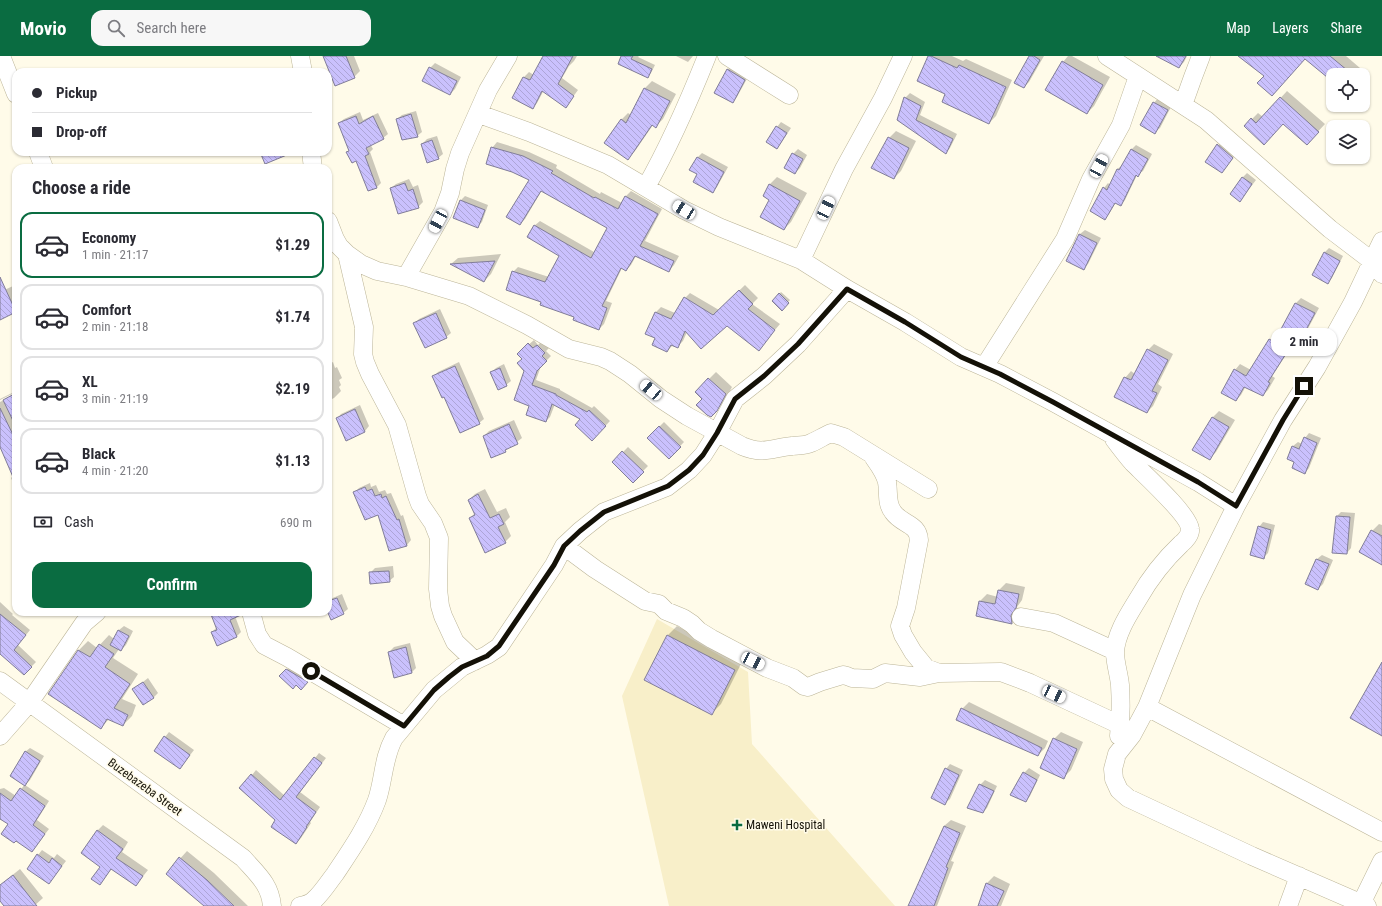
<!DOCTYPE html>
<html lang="en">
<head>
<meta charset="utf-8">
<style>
  :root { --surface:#fff; --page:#f7f7f7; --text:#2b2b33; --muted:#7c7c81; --line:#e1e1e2; --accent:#0a6c41 }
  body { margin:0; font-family:"Roboto Condensed",sans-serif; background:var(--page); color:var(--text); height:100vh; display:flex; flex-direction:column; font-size:15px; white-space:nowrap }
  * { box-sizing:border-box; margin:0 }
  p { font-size:13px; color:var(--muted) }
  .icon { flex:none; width:22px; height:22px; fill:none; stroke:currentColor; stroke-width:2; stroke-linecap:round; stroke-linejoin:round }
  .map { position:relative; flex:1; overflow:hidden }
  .side { position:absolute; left:12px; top:108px; width:320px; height:452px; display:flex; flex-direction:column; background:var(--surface); border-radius:12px; box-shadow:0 1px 3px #0004 }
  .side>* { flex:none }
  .guide { position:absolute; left:12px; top:12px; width:320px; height:88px; border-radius:12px; box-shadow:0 1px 3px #0004; display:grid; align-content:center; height:88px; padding:0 20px; background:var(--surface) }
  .fabs { position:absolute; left:1326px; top:12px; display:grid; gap:8px }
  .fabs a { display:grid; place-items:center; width:44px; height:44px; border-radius:8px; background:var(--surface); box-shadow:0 1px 3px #0004; font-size:20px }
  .end { position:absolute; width:18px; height:18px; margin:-9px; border:5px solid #141107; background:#fff; box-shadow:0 0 0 2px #fff }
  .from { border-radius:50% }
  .bubble { position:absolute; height:28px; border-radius:12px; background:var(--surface); box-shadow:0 1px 3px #0004; font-size:13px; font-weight:700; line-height:28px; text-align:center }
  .car { position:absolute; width:12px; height:24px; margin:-12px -6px; border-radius:5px; box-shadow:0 0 3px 1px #0007; background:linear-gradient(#fff 24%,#345 0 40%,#fff 0 76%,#345 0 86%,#fff 0) }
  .guide b { display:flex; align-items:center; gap:14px; height:38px; font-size:15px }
  .guide b+b { border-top:1px solid var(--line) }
  .guide i { width:10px; height:10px; background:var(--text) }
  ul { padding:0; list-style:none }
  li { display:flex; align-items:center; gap:12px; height:66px; margin:0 8px 6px; padding:0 12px; border:2px solid var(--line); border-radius:12px }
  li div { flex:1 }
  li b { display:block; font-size:15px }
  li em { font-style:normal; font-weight:700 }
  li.selected { border-color:var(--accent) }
  li>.icon { width:36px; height:36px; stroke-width:1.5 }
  h2 { padding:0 20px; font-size:18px; line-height:48px }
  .pay { display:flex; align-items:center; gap:10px; height:44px; padding:0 20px; font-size:15px }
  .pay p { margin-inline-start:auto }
  .primary-button { display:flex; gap:8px; margin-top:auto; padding:8px 20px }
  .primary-button a { flex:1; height:46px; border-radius:12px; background:var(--accent); color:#fff; font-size:16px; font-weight:700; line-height:46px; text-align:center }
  header { display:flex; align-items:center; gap:24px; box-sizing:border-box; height:56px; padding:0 20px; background:var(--accent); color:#fff }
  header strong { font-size:19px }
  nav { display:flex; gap:22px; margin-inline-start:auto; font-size:14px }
  .search { width:280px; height:36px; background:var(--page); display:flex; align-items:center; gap:10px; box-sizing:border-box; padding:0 14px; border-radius:12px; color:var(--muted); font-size:15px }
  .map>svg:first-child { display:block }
  .built { fill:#f8efc9 }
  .shadow { fill:#0003 }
  .building { fill:url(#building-back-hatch); stroke:#817d98 }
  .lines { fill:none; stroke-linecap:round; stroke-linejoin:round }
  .minor-casing { stroke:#bcb598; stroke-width:19 }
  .minor { stroke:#fff; stroke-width:18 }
  .route { stroke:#141107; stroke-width:5 }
  .poi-dot { fill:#0a6c41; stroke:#fffbe9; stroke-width:1.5 }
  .labels { text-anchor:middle; stroke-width:3; stroke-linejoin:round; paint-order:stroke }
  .street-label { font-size:12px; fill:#141107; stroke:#fffbe9 }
  .poi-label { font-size:12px; fill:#141107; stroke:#fffbe9; text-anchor:start }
</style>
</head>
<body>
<header>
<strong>Movio</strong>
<div class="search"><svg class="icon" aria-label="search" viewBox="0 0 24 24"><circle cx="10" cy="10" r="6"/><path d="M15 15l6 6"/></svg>Search here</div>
<nav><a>Map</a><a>Layers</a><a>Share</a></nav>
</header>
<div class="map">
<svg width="1382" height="850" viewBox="0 0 1382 850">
  <defs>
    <pattern id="building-back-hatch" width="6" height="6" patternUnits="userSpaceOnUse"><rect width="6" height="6" fill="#cac1fd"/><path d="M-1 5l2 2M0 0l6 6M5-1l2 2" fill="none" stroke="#ada5d7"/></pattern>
  </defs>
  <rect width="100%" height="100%" fill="#fffbe9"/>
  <path class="built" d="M657 563 748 616 752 688 895 850H669L622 640Z"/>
  <path class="shadow" d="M324 0H354L360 15 354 21Z
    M544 0H577L574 5 569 10 562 22 578 34 570 45 544 34 537 47 532 52 513 42 524 21 529 16 534 19Z
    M623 0H639L638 1 655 9 651 17 647 21Z
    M676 0H693L688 6Z
    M929 0H952L963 5 966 3 1012 24 996 60 989 67 947 37Z
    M1030 0H1044L1029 26 1024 31Z
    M1068 0H1072L1110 21 1094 50 1087 57 1063 6Z
    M1166 0H1187L1184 6 1179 11Z
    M1312 0H1346L1367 18 1363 23V19H1333V25Z
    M435 7 461 21 455 33 450 38 430 12Z
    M733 9 749 19 737 41 733 46 716 37 728 13Z
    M652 25 676 38 663 63 656 70 653 69 635 95 628 102 621 64 628 57 631 59 645 32Z
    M1287 35 1325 68 1313 81 1284 67 1245 70 1258 57 1263 61Z
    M910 37 925 46 920 59 957 78 950 92 946 97 898 64 905 42Z
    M1158 42 1172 49 1160 72 1155 76 1154 47Z
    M416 55 422 76 417 80 397 63 402 59Z
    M360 56 363 64 378 57 388 78 383 82 370 88 373 93 370 96 381 127 377 131 350 94 339 67 344 63Z
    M781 66 791 72 781 87 777 92V71Z
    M896 75 916 85 901 115 894 122 889 82Z
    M437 80 443 98 438 102 422 88 427 83Z
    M1223 84 1237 97 1222 116 1206 105Z
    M497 86 529 96 557 109 556 112 600 138 601 136 622 147 626 140 631 135 662 153 645 185 679 200 674 209 669 215 636 200 631 209 626 214 622 212 606 245 612 247 604 268 599 273 543 246 513 216 518 211 549 221 560 200 534 170 540 165 594 196 608 172 542 134 525 163 520 168 530 123 492 92Z
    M1136 89 1152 98 1143 115 1137 119 1125 144 1121 149 1116 146 1109 158 1105 162 1104 132 1108 127 1110 129 1117 113 1123 109 1132 93Z
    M798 93 807 99 800 112 795 117 793 98Z
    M702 97 728 111 717 131 712 136 698 118 691 114 698 101Z
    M1247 117 1256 124 1240 145 1242 122Z
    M777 121 807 137 791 166 784 173 771 143 764 140 770 128Z
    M409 123 413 131 418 129 423 146 418 151 391 132 396 128Z
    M465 140 488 149 482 166 477 171 460 145Z
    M1085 174 1101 182 1088 208 1083 212 1068 205 1080 178Z
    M1329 192 1343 200 1332 222 1327 227 1324 197Z
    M501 198 491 218 484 225 451 208 458 202Z
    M745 229 758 242 752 248 780 268 758 294 727 268 687 276 683 285 677 291 673 289 667 295 656 282V256L661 251 675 257 685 242 690 237 719 254Z
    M13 230 16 237V256L1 263 0 236Z
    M781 236 790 244 782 253 773 245Z
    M1301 242 1319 252 1304 280 1299 286 1296 284 1272 320 1275 322 1268 334 1263 339 1246 330 1241 339 1236 344 1222 336 1235 314 1240 308 1251 314 1270 284 1276 278 1278 280 1296 247Z
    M440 253 451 277 446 281 415 267 419 263Z
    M534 284 538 289 542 285 549 292 546 295 551 300 541 310 536 324 560 333V334L592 352 594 350 610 365 592 384 582 363 555 348 550 361 546 365 531 349 526 314 523 303 518 298Z
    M1154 288 1173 298 1158 328 1162 331 1153 350 1147 356 1125 322 1131 315 1135 318 1148 294Z
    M333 306 335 312 337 311 342 322 339 324 341 329 339 331 341 335 334 342 328 345V307L329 308Z
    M459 306 484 363 479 367 444 340 433 321 438 316Z
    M504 308 511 325 506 329 492 316 496 312Z
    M716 316 732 331 723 347 711 360 703 343 696 336Z
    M16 335V336L0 344V343Z
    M16 338 15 377 16 433 11 422 13 420 0 388V346Z
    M360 349 369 370 365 375 346 383 337 363 341 358Z
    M1219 355 1235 364 1216 396 1209 403 1212 362Z
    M514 364 522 382 505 395 484 380 489 375Z
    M664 366 684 386 669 402 648 382Z
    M1309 377 1321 382 1309 412 1305 417 1296 405 1289 402 1293 390 1298 386 1302 388 1305 382Z
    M628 391 648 410 633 425 613 406Z
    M370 427 371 431 376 429 379 436 385 434 387 438 391 437 401 460 403 459 411 484 407 489 390 494 378 458 354 437 359 432Z
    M485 433 497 456 506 452 510 461 505 466 511 480 505 486 470 462 475 457 469 444 475 438Z
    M1341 456 1355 457 1351 492 1347 497 1337 460Z
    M1263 466 1275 469 1268 497 1263 502 1259 471Z
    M1379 468 1382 469V508L1372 475Z
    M1322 499 1333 504 1323 528 1318 533 1307 527 1317 503Z
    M393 510 394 521 389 525 370 517 375 512Z
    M1006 527 1025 531 1022 544 1017 551 1019 560 1012 567 977 559 980 545 987 538 998 541 999 534Z
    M342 538 348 553 343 557 328 555V544Z
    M0 546 13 558 12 559 30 574 18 589 36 606 24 618 0 597Z
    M212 556H237L235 560 241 576 237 580 217 588 212 576 217 571Z
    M124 570 133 575 126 589 121 594 119 593 113 602 138 618 122 643 136 649 132 660 123 669 109 663 101 672 49 638 79 594 88 585 97 592 109 579 114 583 119 574Z
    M677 570 743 604 721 648 712 657 668 579Z
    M410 587 416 612 412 616 389 596 394 591Z
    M291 609 312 621 301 632 296 628 281 620Z
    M148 622 158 637 153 642 134 633Z
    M969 646 1048 685 1045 692 1038 699 962 653Z
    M169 676 194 694 180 712 165 681Z
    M1061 676 1083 686 1071 714 1064 721 1054 683Z
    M30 692 44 700 30 724 25 729 49 745 37 764 49 773 32 795 9 768 0 762V733L4 732 16 740 25 728V696Z
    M319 697 326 702 300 736 320 751 310 766 311 767 301 782 296 787 276 764 252 719 256 714 285 740Z
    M950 708 963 714 950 743 945 747 946 713Z
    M1029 712 1040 719 1030 740 1026 745 1024 717Z
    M985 724 997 730 987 752 983 756 980 729Z
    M951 764 966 770 951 805 954 806 937 850H909L944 770Z
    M103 769 128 786 122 796 148 814 136 829 112 812 100 828 101 810 97 775Z
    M42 794 54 802 57 798 66 805 49 827 38 799Z
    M187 795 214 817 248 850H204V849L167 817Z
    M20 813 43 842 34 850H5L0 844V829Z
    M994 820 1010 828 1001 850H979L987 827Z"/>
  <path class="building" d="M323 0H346L355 22 335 30Z
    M543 0H573L558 28 574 40 566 52 542 35 533 53 512 42 523 21 530 24Z
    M621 0H633L631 3 652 13 648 22 618 8Z
    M928 0H931L957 12 959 9 1006 31 989 68 942 46 945 38 917 25Z
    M1029 0H1034L1040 4 1024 32 1014 27Z
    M1156 0H1186L1179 12Z
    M1238 0H1330L1353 19H1333V26L1305 3 1272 40 1257 27 1264 20Z
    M1062 5 1103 29 1087 58 1045 34Z
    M429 11 457 25 450 39 422 25Z
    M727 13 745 24 733 47 714 37Z
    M644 32 670 45 656 72 652 69 628 104 604 87 621 63 626 67Z
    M904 41 921 50 916 64 953 83 946 98 897 64Z
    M1280 41 1319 76 1307 89 1283 68 1264 89 1244 70 1251 62 1256 67Z
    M1153 46 1168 54 1155 78 1140 69Z
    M411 58 418 81 402 84 396 63Z
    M356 60 359 68 373 60 384 83 366 92 369 98 365 100 377 132 368 135 356 105 352 107 346 96 349 95 338 67Z
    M776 70 787 77 777 93 766 86Z
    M888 81 909 92 894 123 871 112Z
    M432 84 439 103 427 107 421 88Z
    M1217 88 1233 102 1222 117 1205 106Z
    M491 91 523 100 553 115 551 117 594 142 595 141 618 153 625 140 658 158 640 190 674 205 669 216 635 200 626 215 621 212 602 250 607 252 599 274 573 264 574 261 540 249 541 246 506 234 512 215 545 226 559 200 527 181 534 169 591 202 607 172 541 135 520 169 506 161 529 124 512 116 486 108Z
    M1131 93 1148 103 1138 121 1136 119 1121 150 1115 147 1105 164 1090 155 1103 131 1107 134 1117 113 1119 114Z
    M260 96H294L265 108Z
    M792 97 803 103 795 118 784 112Z
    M697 101 724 116 713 137 693 126 697 118 689 114Z
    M1242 121 1252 128 1240 146 1230 138Z
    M405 127 408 135 413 133 419 152 398 158 390 132Z
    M769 128 800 145 784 174 760 161 769 144 763 140Z
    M460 144 485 154 478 172 453 162Z
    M1079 178 1097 187 1084 214 1066 205Z
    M1324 196 1340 205 1328 228 1312 219Z
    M495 205 484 226 450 208Z
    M0 221 16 256 0 264Z
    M739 234 753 248 748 253 775 274 759 295 727 270 701 293 685 275 678 292 671 289 667 296 652 289 655 282 645 278 655 256 671 263 684 241 713 259Z
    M779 237 789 247 782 255 772 245Z
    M1295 247 1315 257 1299 287 1294 285 1268 326 1270 327 1263 340 1244 331 1236 345 1221 337 1234 313 1246 320 1269 283 1274 286Z
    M436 257 447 282 425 292 413 267Z
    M528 287 533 292 537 289 545 297 542 300 547 305 537 315 532 329 556 338V339L587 356 589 354 606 370 592 385 575 369 580 363 552 348 546 366 526 359 529 350 514 344 524 315 517 307 522 303 517 298Z
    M1147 293 1168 304 1152 335 1157 337 1147 357 1114 341 1124 321 1131 324Z
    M455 310 480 368 460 377 444 341 442 342 432 320Z
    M500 312 507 330 498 334 490 316Z
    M708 322 726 338 717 355 711 361 707 359 696 349 702 343 695 336Z
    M16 337V371L3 344Z
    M0 352 16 385V428L0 391Z
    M355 353 365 376 346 385 336 362Z
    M1212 361 1229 371 1210 404 1192 394Z
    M509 368 518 388 505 394 506 396 491 402 483 380Z
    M659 370 681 391 669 403 647 382Z
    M1304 381 1317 387 1305 418 1292 412 1294 406 1287 403 1292 390 1299 393Z
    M622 395 644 416 633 427 612 406Z
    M365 431 367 435 372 433 375 440 381 438 382 442 386 440 397 464 399 463 407 490 389 495 378 459 365 464 353 436Z
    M478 438 490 462 499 458 504 468 498 471 506 487 485 497 469 462 475 459 468 444Z
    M1336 460 1350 461 1347 498 1332 497Z
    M1258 470 1271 474 1264 503 1250 499Z
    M1371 474 1382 480V509L1359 496Z
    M1316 503 1329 508 1318 534 1305 528Z
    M389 515 390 526 370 528 369 516Z
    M998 534 1019 538 1016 552 1011 559 1012 568 976 560 979 545 995 548Z
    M337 542 344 558 331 564 328 557V545Z
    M210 556H241V559L230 564 237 581 217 590 211 576 217 574Z
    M0 558 26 579 14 594 32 611 24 619 0 598Z
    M118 574 129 580 121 595 110 589Z
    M667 579 735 614 712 659 644 624Z
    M99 588 114 598 105 611 130 628 114 652 128 659 123 670 107 663 101 673 48 638 78 594 90 601Z
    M406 591 412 617 394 622 388 596Z
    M1382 606V680L1350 662Z
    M286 613 308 626 301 634 296 629 293 633 279 620Z
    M143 626 154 642 143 649 132 633Z
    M961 652 1042 692 1038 700 956 664Z
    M164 680 190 699 180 713 154 695Z
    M1053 682 1077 693 1064 723 1040 712Z
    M25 695 40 705 25 730 10 720Z
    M314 701 322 707 296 741 316 756 306 771H307L296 788 271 771 275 764 239 732 251 718 280 744Z
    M945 712 959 719 945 749 931 742Z
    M1023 716 1037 724 1026 746 1010 739Z
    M979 728 994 735 983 757 967 752Z
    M20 732 45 750 33 769 45 778 32 796 16 785 14 787 1 778 8 768 0 763V737L11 745Z
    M944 770 960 777 946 811 948 812 934 850H908Z
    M97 774 123 793 116 802 143 820 136 830 111 813 100 829 91 823 100 811 81 797Z
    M37 798 49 807 52 802 62 810 49 828 27 813Z
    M179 801 207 824 234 850H204L166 818Z
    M13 819 22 831 37 850H4L0 845V829Z
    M986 827 1004 835 997 850H978Z"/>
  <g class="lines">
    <defs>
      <path id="minor" d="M1 0 16 38
        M300 0 303 16
        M727 0 789 39
        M1107 0 1206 64 1330 173 1372 205 1382 218
        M1183 49 1193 21 1201 0
        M479 58 529 76 608 109 684 154 719 171 801 204 847 233 905 266 961 301 1000 318 1053 346 1198 426 1236 450
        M38 96 44 112
        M311 96 313 112
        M646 131C670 89 689 45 707 0
        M328 165 335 183 339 190 347 198 361 208 377 215 406 221 469 240 527 269 569 293 601 301 610 305 630 318 661 343 687 360 742 390C763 399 771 392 792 390 798 389 805 390 811 387 818 384 824 380 831 377L844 381 928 433
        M347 198 364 271 363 298 365 306 370 318 397 369 417 440 420 448 433 467 439 482 438 533 440 550 443 560 455 586 475 605
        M801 204 844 113 883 42 903 0
        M406 221 443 156 450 137 455 113 460 97 488 34 508 0
        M984 311 1065 183 1091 123 1121 69 1138 20
        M1114 383C1120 391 1126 399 1133 407 1145 419 1189 459 1190 473 1191 478 1185 485 1181 488 1164 504 1150 522 1138 543 1129 558 1116 577 1115 596 1115 607 1119 618 1120 629 1121 646 1121 663 1119 680
        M874 402C879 409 885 417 887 426 889 437 886 447 893 456 902 469 918 467 919 484L906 552 900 570 903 579 913 596 926 612 939 617 1001 616 1030 627 1120 669
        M564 490 595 513 645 545 659 548 666 555 683 562 692 568 699 575 712 583 767 612 793 622 804 630 808 631 820 626 843 619 847 620 852 622 873 623 885 617 920 621 939 617
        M251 556 257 578 264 589 287 601 404 670
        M1021 561 1054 567 1115 595
        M0 625 243 802C257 818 270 828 272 850
        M1147 651 1382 776
        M0 680 29 647 84 567 97 556
        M300 850C305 849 310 848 314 844 322 837 328 827 335 818 351 794 367 771 377 744 384 723 383 702 394 682L434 634 462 611 487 599 499 591 554 509 564 490 580 475 604 456 667 431 689 414 703 399 717 377 735 343 764 320 798 288 847 233
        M1288 850 1299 820
        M1360 850 1382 805
        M1367 850 1252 800 1128 742 1119 734 1114 723 1113 713 1117 698 1132 679 1147 651 1192 539 1236 450 1283 364 1317 311 1353 246 1382 185"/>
    </defs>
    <use href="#minor" class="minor-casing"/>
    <use href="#minor" class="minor"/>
  </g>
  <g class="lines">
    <path class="route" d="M311 615 404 670 434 634 449 621 462 611 487 600 499 590 554 509 564 490 580 475 604 456 668 430 689 414 703 399 717 377 735 343 764 320 798 288 847 233 905 266 961 301 1000 318 1053 346 1198 426 1236 450 1283 364 1304 330"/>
  </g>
  <path class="poi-dot" d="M735 763h4v4h4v4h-4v4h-4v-4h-4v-4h4z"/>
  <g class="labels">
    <g class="street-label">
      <text transform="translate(145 731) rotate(36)" y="4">Buzebazeba Street</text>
    </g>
    <g class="poi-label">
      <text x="746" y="773">Maweni Hospital</text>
    </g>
  </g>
</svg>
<div class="fabs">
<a><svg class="icon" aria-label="locate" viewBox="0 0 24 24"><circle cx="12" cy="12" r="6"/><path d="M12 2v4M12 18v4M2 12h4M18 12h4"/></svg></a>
<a><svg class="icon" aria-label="layers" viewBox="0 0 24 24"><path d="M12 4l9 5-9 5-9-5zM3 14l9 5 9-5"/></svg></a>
</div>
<i class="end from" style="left:311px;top:615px"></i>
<i class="end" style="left:1304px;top:330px"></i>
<div class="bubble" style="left:1271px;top:272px;width:66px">2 min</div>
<i class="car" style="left:1099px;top:110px;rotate:28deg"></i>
<i class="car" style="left:826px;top:152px;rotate:25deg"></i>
<i class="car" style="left:684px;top:154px;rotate:302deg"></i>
<i class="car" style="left:438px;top:165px;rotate:208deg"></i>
<i class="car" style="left:651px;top:334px;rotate:310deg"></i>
<i class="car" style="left:753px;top:605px;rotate:116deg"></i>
<i class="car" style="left:1054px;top:638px;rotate:115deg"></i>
<div class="guide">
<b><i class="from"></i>Pickup</b>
<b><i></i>Drop-off</b>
</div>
<section class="side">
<h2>Choose a ride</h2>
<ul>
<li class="selected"><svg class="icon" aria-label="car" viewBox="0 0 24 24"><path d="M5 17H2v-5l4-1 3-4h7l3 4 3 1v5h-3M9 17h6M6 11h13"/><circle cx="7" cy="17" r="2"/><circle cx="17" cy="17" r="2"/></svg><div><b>Economy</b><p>1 min · 21:17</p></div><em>$1.29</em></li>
<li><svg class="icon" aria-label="car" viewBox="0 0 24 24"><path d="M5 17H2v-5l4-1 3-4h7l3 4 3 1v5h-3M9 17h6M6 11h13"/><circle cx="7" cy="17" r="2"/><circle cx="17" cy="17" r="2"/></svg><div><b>Comfort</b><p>2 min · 21:18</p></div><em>$1.74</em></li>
<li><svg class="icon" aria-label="car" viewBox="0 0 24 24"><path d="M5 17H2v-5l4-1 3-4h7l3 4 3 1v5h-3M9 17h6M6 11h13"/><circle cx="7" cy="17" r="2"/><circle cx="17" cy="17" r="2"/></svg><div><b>XL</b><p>3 min · 21:19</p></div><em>$2.19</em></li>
<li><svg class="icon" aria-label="car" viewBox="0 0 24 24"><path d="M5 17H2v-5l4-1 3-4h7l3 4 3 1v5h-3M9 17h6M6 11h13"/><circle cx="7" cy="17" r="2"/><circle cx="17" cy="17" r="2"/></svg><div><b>Black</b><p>4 min · 21:20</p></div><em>$1.13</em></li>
</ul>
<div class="pay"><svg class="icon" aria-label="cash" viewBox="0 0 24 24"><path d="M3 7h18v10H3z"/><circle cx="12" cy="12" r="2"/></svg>Cash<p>690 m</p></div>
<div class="primary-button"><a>Confirm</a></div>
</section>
</div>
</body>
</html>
